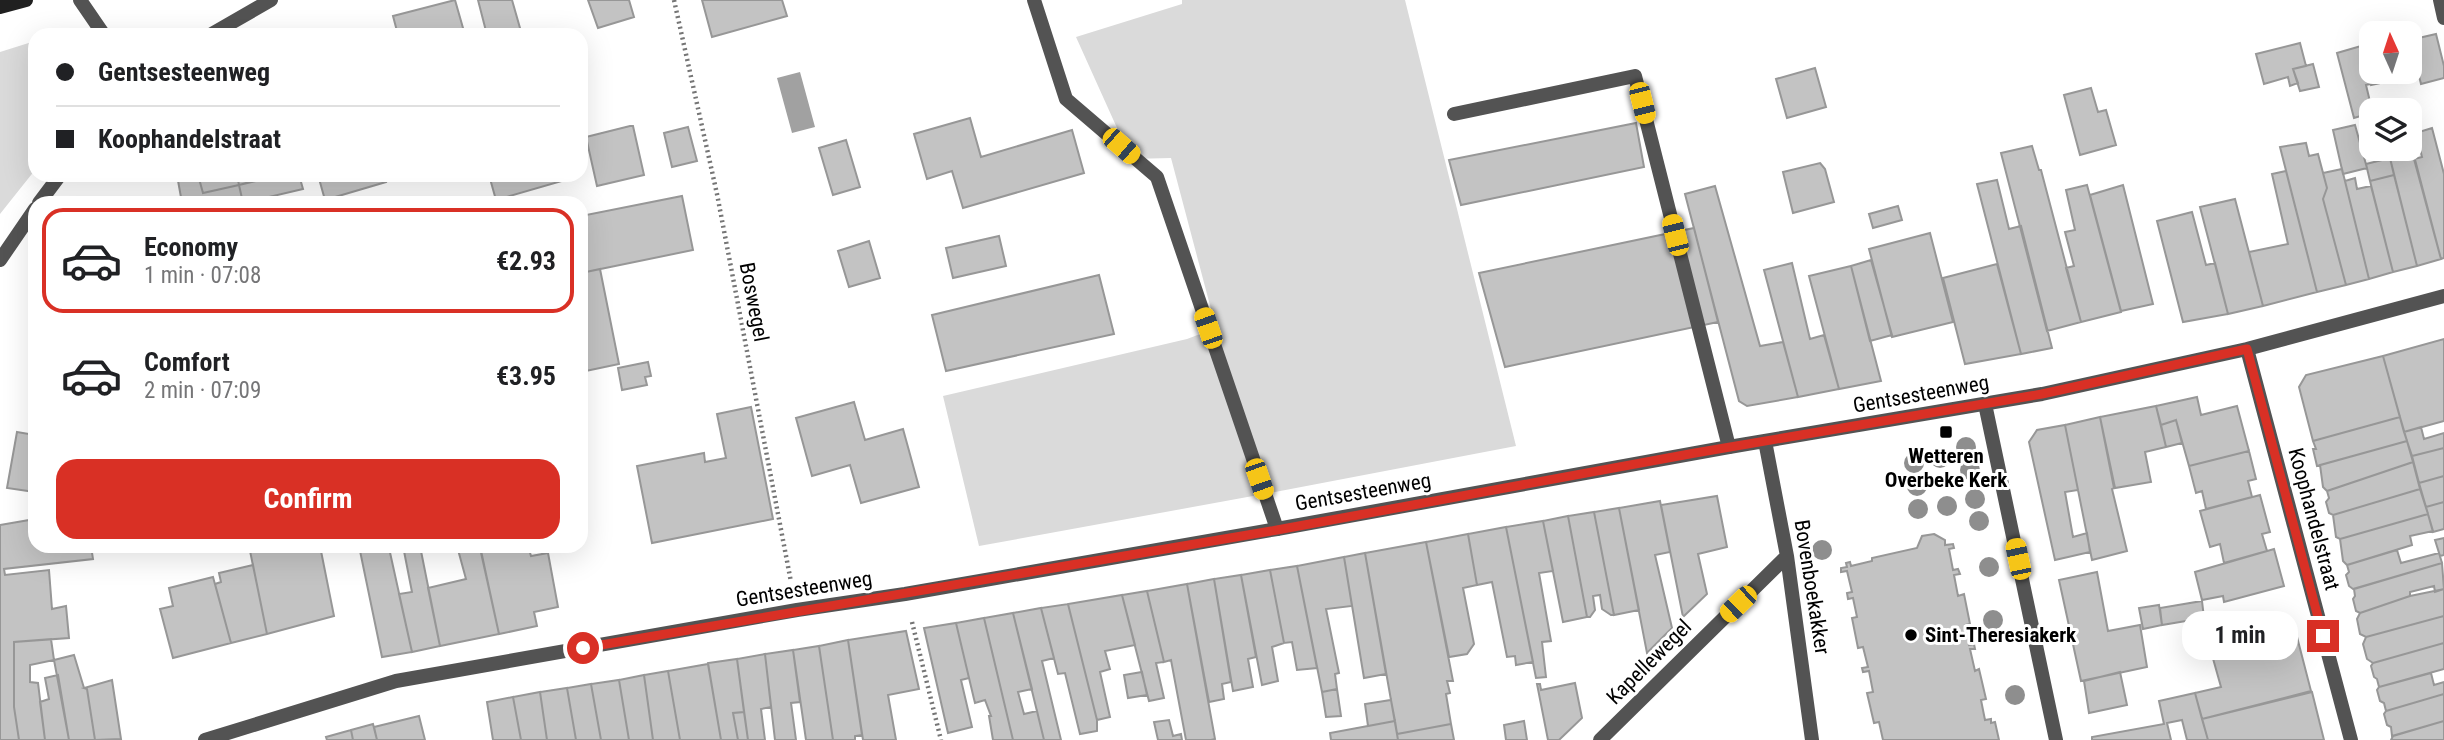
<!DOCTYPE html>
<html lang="en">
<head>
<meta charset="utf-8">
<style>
  :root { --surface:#fff; --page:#f6f6f6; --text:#202124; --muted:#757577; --line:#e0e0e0; --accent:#d93025 }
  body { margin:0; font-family:"Roboto Condensed",sans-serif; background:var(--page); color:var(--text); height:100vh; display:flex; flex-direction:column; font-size:26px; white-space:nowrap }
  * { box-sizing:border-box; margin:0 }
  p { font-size:23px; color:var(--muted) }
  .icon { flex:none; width:38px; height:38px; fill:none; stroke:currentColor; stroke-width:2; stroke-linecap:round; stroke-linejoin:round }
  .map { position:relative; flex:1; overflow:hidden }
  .sheet { position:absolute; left:28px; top:196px; width:560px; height:357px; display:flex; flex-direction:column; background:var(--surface); border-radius:21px; box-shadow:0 7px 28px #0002 }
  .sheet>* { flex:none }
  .hud { position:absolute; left:28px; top:28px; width:560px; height:154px; border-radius:21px; box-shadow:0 7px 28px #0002; display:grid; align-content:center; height:154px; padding:0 28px; background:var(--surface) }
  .needle { width:46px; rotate:357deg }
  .fabs { position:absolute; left:2359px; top:21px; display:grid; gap:14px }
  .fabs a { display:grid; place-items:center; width:63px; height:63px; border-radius:14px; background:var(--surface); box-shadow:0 7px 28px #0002; font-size:35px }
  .end { position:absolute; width:32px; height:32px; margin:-16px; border:9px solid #d93025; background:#fff; box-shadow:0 0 0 4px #fff }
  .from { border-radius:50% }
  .bubble { position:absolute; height:49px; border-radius:21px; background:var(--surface); box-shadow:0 7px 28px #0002; font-size:23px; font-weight:700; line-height:49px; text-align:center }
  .car { position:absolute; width:21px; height:42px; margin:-21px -10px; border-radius:9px; box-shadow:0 0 5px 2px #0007; background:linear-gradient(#f5c518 24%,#345 0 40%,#f5c518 0 76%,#345 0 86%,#f5c518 0) }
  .hud b { display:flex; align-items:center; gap:24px; height:66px; font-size:26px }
  .hud b+b { border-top:2px solid var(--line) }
  .hud i { width:18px; height:18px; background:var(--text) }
  ul { padding:12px 0 0; list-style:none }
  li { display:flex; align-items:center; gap:21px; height:105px; margin:0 14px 10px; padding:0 14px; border:4px solid transparent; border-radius:21px }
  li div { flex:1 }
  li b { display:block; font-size:26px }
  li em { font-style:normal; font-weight:700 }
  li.current { border-color:var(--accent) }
  li>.icon { width:63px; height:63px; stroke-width:1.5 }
  .primary-button { display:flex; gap:14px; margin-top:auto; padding:14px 28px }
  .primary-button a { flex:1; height:80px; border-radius:21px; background:var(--accent); color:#fff; font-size:28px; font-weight:700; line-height:80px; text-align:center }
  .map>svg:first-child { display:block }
  .green { fill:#dadada }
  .water { fill:#a1a1a1 }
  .building { fill:#c3c3c3; stroke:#979797; stroke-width:2 }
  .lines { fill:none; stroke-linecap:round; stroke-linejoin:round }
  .path { stroke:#757575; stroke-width:4.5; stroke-dasharray:2 3.5; stroke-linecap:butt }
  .lane { stroke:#535353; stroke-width:14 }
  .street { stroke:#535353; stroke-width:14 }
  .secondary { stroke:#202020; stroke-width:14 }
  .tree { fill:#8e8e8e }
  .route { stroke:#d93025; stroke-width:9 }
  .poi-dot { fill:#000; stroke:#fff; stroke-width:2.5 }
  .labels { text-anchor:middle; stroke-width:6; stroke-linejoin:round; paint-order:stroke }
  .street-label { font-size:21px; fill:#000; stroke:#fff }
  .poi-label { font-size:21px; font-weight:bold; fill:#000; stroke:#fff }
</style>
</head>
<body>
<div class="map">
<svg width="2444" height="740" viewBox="0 0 2444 740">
  <rect width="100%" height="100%" fill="#fff"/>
  <path class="green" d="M1182 0H1405L1516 446 1275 492 979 546 943 396 1187 339 1216 328 1171 158 1131 159 1076 37 1182 4Z
    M35 41V170L0 214V52Z"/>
  <path class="water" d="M800 72 815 127 792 133 777 78Z"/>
  <path class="building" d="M455 0 465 35H398L393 16Z
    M478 0H512L522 35H487Z
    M588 0H629L634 17 598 28Z
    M702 0H782L787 16 712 37Z
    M2436 34 2444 66V78L2421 84 2410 40Z
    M2300 43 2306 66 2293 69 2298 83 2290 86 2288 77 2264 84 2256 54Z
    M2371 44V72H2391L2394 80 2371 85 2361 46Z
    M2361 46 2370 84 2366 85 2372 110 2371 113 2354 118 2337 53Z
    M2313 64 2319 87 2300 91 2293 69Z
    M1815 68 1826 107 1787 118 1776 79Z
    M2091 88 2098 112 2106 110 2116 145 2080 155 2064 95Z
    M970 118 981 157 1072 130 1084 173 963 208 952 171 927 179 914 134Z
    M1636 123 1644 167 1461 205 1449 160Z
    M2355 125 2367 168 2343 174 2333 130Z
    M630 126H633L644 175 597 186 586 137Z
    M688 127 697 161 672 167 664 133Z
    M2432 128 2444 174V258L2441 259 2414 159 2422 157 2416 133Z
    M846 140 860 187 833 195 819 148Z
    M2306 143 2309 156 2318 154 2327 188 2323 199 2346 285 2317 292 2280 147Z
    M2032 146 2039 170H2041L2081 322 2047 331 2001 153Z
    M2413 152 2441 259 2417 266 2390 158Z
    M2390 158 2394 175 2370 181 2366 164Z
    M1820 163 1825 169 1834 202 1793 213 1783 172Z
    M2342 169 2369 279 2346 285 2323 199 2327 188 2323 173Z
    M2286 171 2317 292 2263 306 2249 252 2288 244 2272 174Z
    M177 175H198L203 193 239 185 243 203H182Z
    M198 175H237L239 185 203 193Z
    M237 175H275L276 176 239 185Z
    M275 175H299L303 189 243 203 239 185Z
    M318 175H384L386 182 325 200Z
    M489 175H579V176L496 200Z
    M2394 175 2417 266 2393 272 2370 181Z
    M2355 178 2357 189 2371 186 2393 272 2369 279 2345 181Z
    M1997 180 2009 229 2021 226 2052 348 2021 354 1977 184Z
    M2087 185 2121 312 2081 322 2066 268 2074 266 2065 232 2075 230 2066 190Z
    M2123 185 2153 304 2121 311 2090 195Z
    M1715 186 1760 346 1783 342 1798 397 1747 406 1739 401 1685 194Z
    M682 196 693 250 581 273V216Z
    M2235 199 2263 306 2228 314 2200 207Z
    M1898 206 1902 220 1873 228 1869 214Z
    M2192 212 2206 265 2215 263 2228 314 2183 322 2157 221Z
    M1694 228 1718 322 1505 367 1479 273Z
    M1930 233 1953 322 1892 337 1869 249Z
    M999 236 1006 266 953 278 946 248Z
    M869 241 880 278 849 287 838 251Z
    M1871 260 1892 335 1870 341 1851 266Z
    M1792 263 1810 339 1824 335 1839 389 1798 397 1764 270Z
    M1997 264 2021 354 1965 364 1943 278Z
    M1851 266 1881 381 1839 389 1809 276Z
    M600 269 619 364 581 372V273Z
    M1099 275 1114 334 946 371 932 315Z
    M2444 339V421L2404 432 2383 356Z
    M2383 356 2400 417 2313 441 2299 387 2306 375Z
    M648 362 651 376 645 377 647 385 622 390 618 368Z
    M2197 397 2201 415 2237 406 2249 451 2189 466 2176 420 2161 425 2156 406Z
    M854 402 865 440 903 429 919 487 861 503 850 465 812 476 796 418Z
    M2156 406 2166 447 2145 452 2151 482 2115 488 2100 417Z
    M751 407 773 519 652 543 637 466 704 453 705 462 726 458 717 414Z
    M2100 417 2114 488 2112 489 2127 551 2092 560 2065 425Z
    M2400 417 2407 441 2317 466 2313 449H2316L2313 441Z
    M2176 420 2182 443 2166 447 2161 425Z
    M2065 425 2078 490 2065 492 2073 537 2087 533 2090 552 2055 560 2029 442 2037 430Z
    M2421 427 2424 439 2444 433V448L2412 456 2404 432Z
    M17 432 35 435V492L7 488Z
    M2407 441 2413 462 2327 491 2323 487 2320 465Z
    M2444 448V476L2419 483 2412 456Z
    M2249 451 2256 479 2248 481 2252 497 2206 509 2202 491 2196 493 2189 466Z
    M2413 462 2420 489 2333 515 2329 513 2326 502 2329 498 2327 491Z
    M2444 476V502L2426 507 2419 483Z
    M2420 489 2428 514 2340 539 2336 537 2333 515Z
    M2260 495 2270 532 2262 534 2267 551 2224 563 2220 544 2210 547 2200 511Z
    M1717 496 1727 547 1698 554 1707 594 1683 617 1661 505Z
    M1660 501 1670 552 1655 555 1672 628 1647 653 1619 508Z
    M2444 502V529L2433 532 2426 507Z
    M1619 508 1639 610 1614 615 1594 512Z
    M1594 512 1614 615H1611L1602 609 1600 595 1593 596 1595 610 1590 617H1587L1568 516Z
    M2428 514 2433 531 2410 536 2412 545 2347 565 2343 561 2340 539Z
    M1568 516 1587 617 1563 622 1543 521Z
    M35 519V546H91L93 559 4 569 5 575 49 570 52 609 66 606 69 638 14 642V707L19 740H0V525Z
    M1543 521 1553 571 1539 573 1551 641 1542 642 1546 677 1536 678 1506 527Z
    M1506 527 1533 662 1516 665 1515 656 1507 657 1492 582 1477 585 1468 534Z
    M1468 534 1477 585 1463 588 1474 644 1467 654 1449 657 1426 542Z
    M1934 534 1945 540V545L1953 544 1954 548 1949 549 1953 570 1958 569 1960 574 1954 575 1958 596 1964 594 1970 624 1965 625 1969 645 1974 644 1975 649H1970L1975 671 1979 669 1986 699 1981 700 1985 720 1991 719V723L1995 722 1999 740H1883L1879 722 1874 723 1867 693 1873 692 1869 671 1863 672 1862 668 1868 667 1863 647 1858 648 1852 618 1857 617 1853 598 1848 599 1847 593 1852 592 1847 571 1841 572V568L1847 567 1846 563 1850 562 1851 566 1872 561V558L1917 548 1922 536Z
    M2444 538V555L2440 556 2435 540Z
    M1426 542 1453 681H1447L1450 693 1446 694 1451 724 1397 734 1365 553Z
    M249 546H320L334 616 267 634Z
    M359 546H376L377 551 389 548 412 652 382 657Z
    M403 546H420L440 646 412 652 399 594 412 592Z
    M457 546H480L499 634 440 646 428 588 466 579Z
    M489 546H528L531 556 548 553 558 607 534 612 537 626 499 634 480 548Z
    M2274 549 2284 586 2224 602 2223 596 2202 600 2195 572Z
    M2397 550 2401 563 2439 553 2442 563 2353 589 2349 586 2346 575 2349 572 2347 565Z
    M1365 553 1386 674 1364 678 1344 557Z
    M1344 557 1352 606 1326 609 1339 673 1335 674 1337 689 1322 692 1297 566Z
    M2442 563 2444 589 2435 592 2434 586 2410 592V596L2360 613 2356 611 2353 599 2355 596 2354 589Z
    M253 565 267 634 231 643 215 584 221 582 219 573Z
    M1297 566 1317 668 1297 670 1292 642 1284 643 1270 570Z
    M1270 570 1284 643 1272 647 1278 681 1262 685 1241 575Z
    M2097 572 2108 631 2140 625 2147 667 2081 681 2059 580Z
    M1241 575 1256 657 1248 659 1253 687 1233 691 1214 579Z
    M213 577 231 643 173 658 160 609 173 606 169 588Z
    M1214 579 1231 682 1222 684 1224 699 1209 702 1187 584Z
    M1187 584 1215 739 1211 740H1186L1171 660 1164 662 1147 591Z
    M2444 589V616L2366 637 2360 634 2357 619 2360 613 2410 596Z
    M1147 591 1164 662 1156 663 1164 698 1149 701 1122 595Z
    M1122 595 1135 645 1105 651 1110 669 1100 672 1110 717 1097 720 1068 604Z
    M2202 601 2204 618 2162 625 2160 608Z
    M1068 604 1097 720V731L1080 734 1065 673 1058 674 1041 608Z
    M2159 605 2162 625 2143 629 2139 608Z
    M1041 608 1054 658 1042 661 1061 740H1044L1013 613Z
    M1013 613 1032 689 1018 692 1024 714 1037 711 1044 740H1013L984 618Z
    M2240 615 2246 638 2224 643 2218 621Z
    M2444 616V643L2373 663 2367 659 2363 644 2366 637Z
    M984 618 1013 740H993L989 716H991L985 700 975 703 974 699 956 623Z
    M956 623 969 678 961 680 972 727 948 733 924 628Z
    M906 631 919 689 888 695 896 740H863L848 640Z
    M2296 633 2311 691 2202 719 2195 693 2221 687 2212 655Z
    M51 639 54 660 30 665V682L38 683 45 740H19L14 707V642Z
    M848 640 862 735 855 736V740H833L819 646Z
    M2444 643V669L2379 687 2377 679 2374 677 2371 666 2373 663Z
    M819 646 833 740H806L793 650Z
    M793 650 800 702 791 703 796 740H775L765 654Z
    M765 654 771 707 761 709 765 740H748L737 659Z
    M74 655 84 688 87 689 95 740H69L54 660Z
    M737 659 744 712 733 713 738 740H721L708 663Z
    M708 664 721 740H680L668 671Z
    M668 671 680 740H653L644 675Z
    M1142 672 1147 695 1128 698 1124 675Z
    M2120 672 2127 705 2089 713 2084 681Z
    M2431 673 2434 685 2444 682V694L2386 711 2384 703 2380 701 2377 690 2379 687Z
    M58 675 69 740H45L40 702 49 699 45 678Z
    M644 675 653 740H629L619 680Z
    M112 680 121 739 95 740 87 689 84 688Z
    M619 680 629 740H601L591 684Z
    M1575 683 1582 718 1559 740H1548L1537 684H1540L1541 690Z
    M591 684 601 740H576L567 688Z
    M567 688 576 740H547L540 692Z
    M1337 689 1341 716 1326 717 1322 692Z
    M540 692 547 740H521L513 697Z
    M2312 692 2324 740H2208L2202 719Z
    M2195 693 2208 740H2187L2182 720 2167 723 2171 740H2092V737L2164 724 2159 701Z
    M2444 694V721L2392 736 2391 727 2387 725 2384 714 2386 711Z
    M513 697 521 740H493L487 702Z
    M1391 700 1395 721 1368 726 1365 704Z
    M744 712 748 740H738L733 713Z
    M419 716 425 740H377L374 727Z
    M1169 720 1173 736 1181 734 1182 740H1158L1154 722Z
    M1395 721 1398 740H1331L1330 733Z
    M1524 721 1527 740H1506L1504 725Z
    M2444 721V740H2391L2393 736Z
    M373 724 377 740H353L351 730Z
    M1451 724 1454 740H1398L1397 734Z
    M351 730 353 740H327L326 737Z"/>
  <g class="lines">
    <path class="path" d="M674 0 717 194 791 582
      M912 622 941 740"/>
    <path class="lane" d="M1034 0 1066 99 1157 177 1277 529
      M1454 114 1635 76 1729 447"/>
    <path class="street" d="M80 0 104 35
      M2440 0 2444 18
      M210 35 271 0
      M39 203 60 175
      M0 260 35 209
      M2247 349 2351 740
      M1985 404 2056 740
      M1765 441 1787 556 1812 740
      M205 740 396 681 797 610 905 594 1277 529 1729 447 2042 394 2247 349 2444 296
      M1600 740 1787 556"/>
    <path class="secondary" d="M0 7 26 0"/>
  </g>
  <g class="tree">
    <circle cx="1966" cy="447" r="10"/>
    <circle cx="1940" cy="458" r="10"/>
    <circle cx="1914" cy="463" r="10"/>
    <circle cx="1970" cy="470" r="10"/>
    <circle cx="1917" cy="486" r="10"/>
    <circle cx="1975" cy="499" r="10"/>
    <circle cx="1947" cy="506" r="10"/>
    <circle cx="1918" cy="509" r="10"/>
    <circle cx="1979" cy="521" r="10"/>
    <circle cx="1822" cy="550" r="10"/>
    <circle cx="1989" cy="567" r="10"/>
    <circle cx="1993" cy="620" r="10"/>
    <circle cx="2015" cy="695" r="10"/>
  </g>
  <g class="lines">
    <path class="route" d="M583 648 1277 530 1695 453 2042 394 2247 349 2323 636"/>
  </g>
  <g class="poi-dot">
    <rect x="1939" y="425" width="14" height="14" rx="3.5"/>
    <circle cx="1911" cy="635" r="7"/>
  </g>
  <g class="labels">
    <g class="street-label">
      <text transform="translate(754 302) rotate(79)" y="7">Boswegel</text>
      <text transform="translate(1921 394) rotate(-10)" y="7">Gentsesteenweg</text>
      <text transform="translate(1363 492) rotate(-10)" y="7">Gentsesteenweg</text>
      <text transform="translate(2314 519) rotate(75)" y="7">Koophandelstraat</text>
      <text transform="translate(1812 587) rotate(81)" y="7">Bovenboekakker</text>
      <text transform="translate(804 589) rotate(-9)" y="7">Gentsesteenweg</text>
      <text transform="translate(1649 662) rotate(-45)" y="7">Kapellewegel</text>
    </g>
    <g class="poi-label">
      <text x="1946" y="463">Wetteren<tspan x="1946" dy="24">Overbeke Kerk</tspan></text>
      <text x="1925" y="642" text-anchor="start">Sint-Theresiakerk</text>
    </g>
  </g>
</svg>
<div class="fabs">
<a><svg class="needle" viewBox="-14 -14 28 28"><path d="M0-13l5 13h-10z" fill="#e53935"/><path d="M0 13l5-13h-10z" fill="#757577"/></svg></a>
<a><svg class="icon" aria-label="layers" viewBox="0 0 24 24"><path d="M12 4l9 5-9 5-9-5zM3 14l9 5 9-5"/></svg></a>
</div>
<i class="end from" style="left:583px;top:648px"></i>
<i class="end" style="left:2323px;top:636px"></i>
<div class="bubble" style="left:2182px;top:611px;width:116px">1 min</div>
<i class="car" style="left:1642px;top:103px;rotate:166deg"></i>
<i class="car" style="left:1121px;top:146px;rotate:131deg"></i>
<i class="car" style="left:1675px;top:235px;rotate:346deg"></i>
<i class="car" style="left:1208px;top:328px;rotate:341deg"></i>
<i class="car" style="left:1259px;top:479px;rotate:161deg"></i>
<i class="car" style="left:2018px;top:559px;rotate:348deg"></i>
<i class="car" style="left:1738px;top:604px;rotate:226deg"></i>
<div class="hud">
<b><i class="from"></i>Gentsesteenweg</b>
<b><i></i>Koophandelstraat</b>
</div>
<section class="sheet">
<ul>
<li class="current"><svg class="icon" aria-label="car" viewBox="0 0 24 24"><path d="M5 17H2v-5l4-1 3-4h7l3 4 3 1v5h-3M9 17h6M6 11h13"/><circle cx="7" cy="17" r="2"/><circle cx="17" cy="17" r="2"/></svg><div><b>Economy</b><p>1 min · 07:08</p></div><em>€2.93</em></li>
<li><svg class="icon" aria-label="car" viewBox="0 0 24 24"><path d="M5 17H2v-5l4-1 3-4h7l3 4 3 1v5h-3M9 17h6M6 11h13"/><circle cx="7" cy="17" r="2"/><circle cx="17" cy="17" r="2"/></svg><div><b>Comfort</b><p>2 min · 07:09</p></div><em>€3.95</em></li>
</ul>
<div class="primary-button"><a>Confirm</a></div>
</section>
</div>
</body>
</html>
